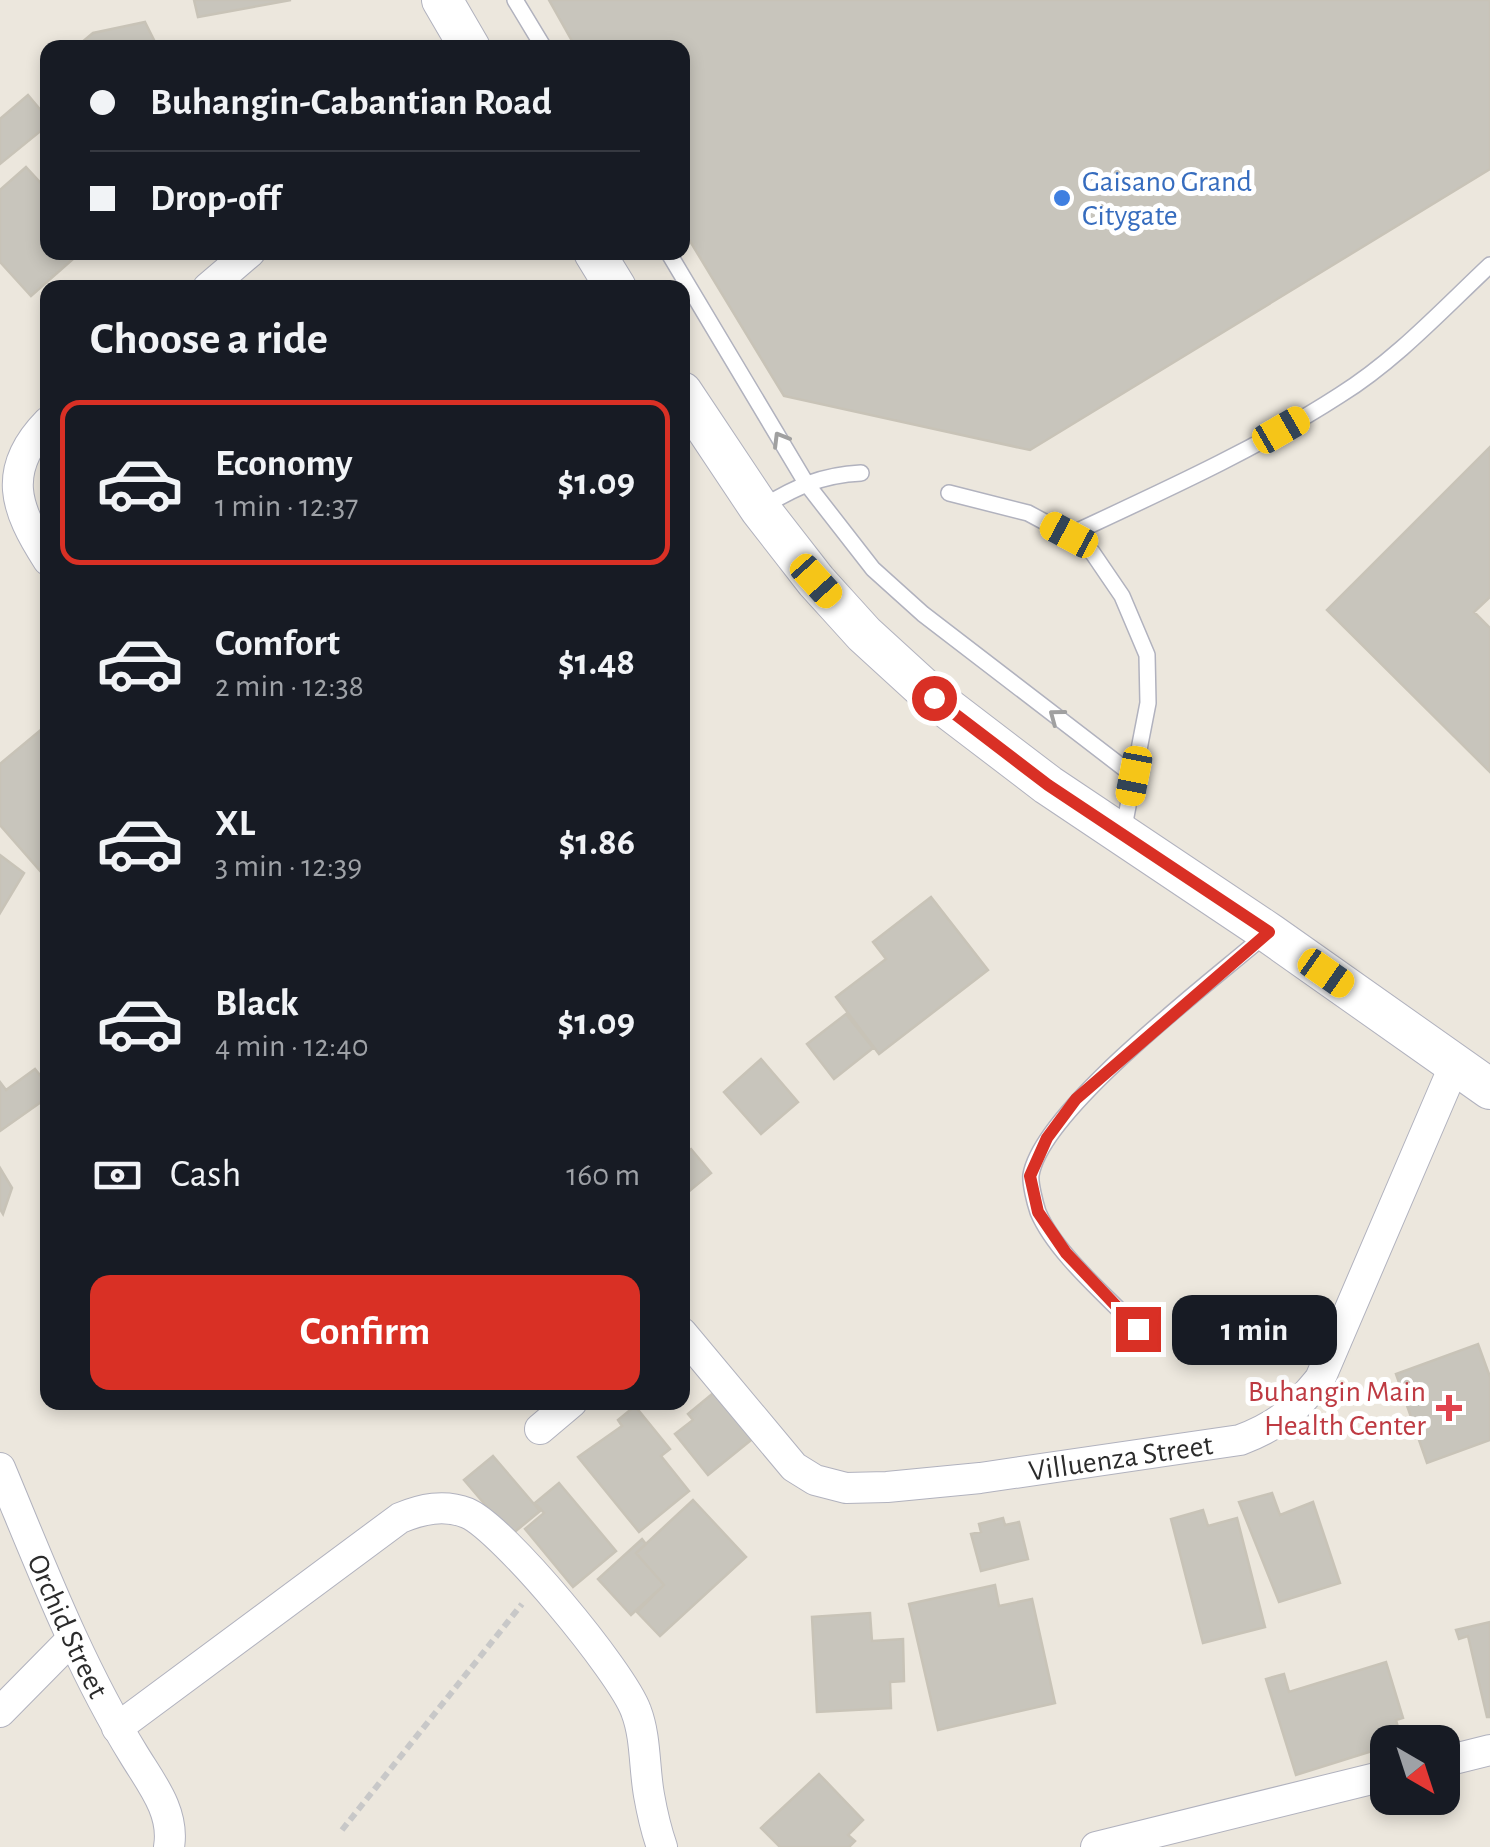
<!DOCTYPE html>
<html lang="en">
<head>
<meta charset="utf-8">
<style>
  :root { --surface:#171b24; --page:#20242c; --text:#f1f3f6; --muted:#9ea1a6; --line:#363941; --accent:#d93025 }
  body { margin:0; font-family:"Alegreya Sans",sans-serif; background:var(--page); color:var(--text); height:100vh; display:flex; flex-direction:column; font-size:38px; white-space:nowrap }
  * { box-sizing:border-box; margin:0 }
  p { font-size:32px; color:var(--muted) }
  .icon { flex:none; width:55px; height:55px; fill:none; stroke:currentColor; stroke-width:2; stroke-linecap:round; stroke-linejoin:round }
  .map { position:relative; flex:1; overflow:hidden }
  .sheet { position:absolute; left:40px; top:280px; width:650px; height:1130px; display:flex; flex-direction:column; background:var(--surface); border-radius:20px; box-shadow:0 5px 15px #0003 }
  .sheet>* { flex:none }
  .banner { position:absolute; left:40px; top:40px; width:650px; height:220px; border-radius:20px; box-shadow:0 5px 15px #0003; display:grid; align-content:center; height:220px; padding:0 50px; background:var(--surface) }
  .needle { width:65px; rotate:141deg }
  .buttons { position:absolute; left:1370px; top:1725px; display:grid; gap:20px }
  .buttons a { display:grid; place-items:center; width:90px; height:90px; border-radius:20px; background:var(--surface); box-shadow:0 5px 15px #0003; font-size:50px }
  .end { position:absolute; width:45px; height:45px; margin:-22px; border:12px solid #d93025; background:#fff; box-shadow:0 0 0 5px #fff }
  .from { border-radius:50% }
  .bubble { position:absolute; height:70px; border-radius:20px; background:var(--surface); box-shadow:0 5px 15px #0003; font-size:32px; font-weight:600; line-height:70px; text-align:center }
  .car { position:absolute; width:30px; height:60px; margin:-30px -15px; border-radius:12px; box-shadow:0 0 8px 2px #0007; background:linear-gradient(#f5c518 24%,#345 0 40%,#f5c518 0 76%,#345 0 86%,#f5c518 0) }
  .banner b { display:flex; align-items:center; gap:35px; height:95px; font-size:38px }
  .banner b+b { border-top:2px solid var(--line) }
  .banner i { width:25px; height:25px; background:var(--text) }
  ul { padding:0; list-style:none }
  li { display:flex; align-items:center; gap:30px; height:165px; margin:0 20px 15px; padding:0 30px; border:5px solid transparent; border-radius:20px }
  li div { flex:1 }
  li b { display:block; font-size:38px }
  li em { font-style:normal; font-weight:600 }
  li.active { border-color:var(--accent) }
  li>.icon { width:90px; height:90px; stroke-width:1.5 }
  h2 { padding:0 50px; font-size:45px; line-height:120px }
  .pay { display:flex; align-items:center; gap:25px; height:110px; padding:0 50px; font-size:38px }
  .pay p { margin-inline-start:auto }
  .action { display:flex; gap:20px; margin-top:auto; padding:20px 50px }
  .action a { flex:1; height:115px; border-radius:20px; background:var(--accent); color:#fff; font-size:40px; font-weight:600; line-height:115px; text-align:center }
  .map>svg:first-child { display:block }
  .building { fill:#c8c5bc; stroke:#c8c3b7; stroke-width:2.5 }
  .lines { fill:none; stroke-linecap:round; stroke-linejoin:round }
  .service-casing { stroke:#b1b2be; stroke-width:18 }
  .minor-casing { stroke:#b1b2be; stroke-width:32 }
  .secondary-casing { stroke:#b1b2be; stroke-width:42 }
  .path { stroke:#c8c8c8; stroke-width:6; stroke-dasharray:8 5; stroke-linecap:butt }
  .service { stroke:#fff; stroke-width:15 }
  .minor { stroke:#fff; stroke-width:30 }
  .secondary { stroke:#fff; stroke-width:40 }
  .oneway { stroke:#a0a0a0 }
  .route { stroke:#d93025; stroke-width:12 }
  .shop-dot { fill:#3f7fe0; stroke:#fff; stroke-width:4 }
  .health-dot { fill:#e0444e; stroke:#fff; stroke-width:4 }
  .labels { text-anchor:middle; stroke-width:10; stroke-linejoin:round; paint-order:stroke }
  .shop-label { font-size:30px; fill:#366cbe; stroke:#fff; text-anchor:start }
  .health-label { font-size:30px; fill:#be3a42; stroke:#fff; text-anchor:end }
  .street-label { font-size:30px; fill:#2b2b2b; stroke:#fff }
</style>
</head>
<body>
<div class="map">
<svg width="1490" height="1847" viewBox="0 0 1490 1847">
  <rect width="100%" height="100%" fill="#ece7dd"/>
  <path class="building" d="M194 0H291L198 17Z
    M549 0H1490V169L1030 450 784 396 682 228V48H576Z
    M145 22 158 48H75L93 33Z
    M28 95 48 119V125L0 164V119Z
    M26 167 48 191V252H81L31 296 0 262V190Z
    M1490 447V597L1474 612 1490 628V772L1327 610Z
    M48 724V880L0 825V764Z
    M0 855 24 873 0 913Z
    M931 897 988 970 879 1054 836 997 886 959 873 942Z
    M846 1014 873 1048 834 1079 807 1044Z
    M761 1059 798 1102 761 1134 724 1092Z
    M35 1069 48 1085V1097L0 1131V1082L6 1090Z
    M691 1149 711 1173 682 1197V1154Z
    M0 1168 12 1188 3 1214 0 1209Z
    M1478 1344 1490 1377V1440L1427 1463 1396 1374Z
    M717 1390 756 1436 708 1475 675 1434 693 1420 688 1414Z
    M635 1406 670 1449 661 1456 689 1491 639 1532 578 1457 622 1426 618 1420Z
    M493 1456 540 1511 511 1535 464 1480Z
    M559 1483 616 1551 573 1587 525 1529 544 1513 535 1503Z
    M1272 1493 1280 1515 1313 1502 1340 1583 1279 1602 1239 1502Z
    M693 1500 746 1557 660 1636 637 1612 664 1585 636 1553Z
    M1203 1510 1208 1526 1237 1518 1265 1627 1203 1643 1171 1519Z
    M1003 1518 1005 1525 1019 1522 1028 1559 981 1571 971 1534 981 1532 979 1524Z
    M642 1539 646 1544 636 1553 664 1585 631 1615 598 1579Z
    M995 1585 999 1606 1032 1599 1055 1703 938 1730 909 1604Z
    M870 1613 872 1641 903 1639 904 1681 890 1682 891 1708 817 1712 812 1617Z
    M1490 1622V1717H1487L1468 1636 1459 1639 1456 1630Z
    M1386 1662 1403 1718 1396 1720 1402 1742H1388V1746L1296 1775 1266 1679 1284 1674 1289 1692Z
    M819 1774 863 1820 848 1835 855 1841 849 1847H780L761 1828Z"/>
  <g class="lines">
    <defs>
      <path id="service" d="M515 0 544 48
        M668 252 806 483 873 569 923 614 1134 776
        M949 493 1028 513 1069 535 1092 552 1122 596 1147 655 1148 703 1123 832
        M763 507C795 487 822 475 861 473
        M1069 535C1161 492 1255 450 1340 395 1396 360 1442 310 1490 265
        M1138 1329C1107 1296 1056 1254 1038 1212 1035 1203 1030 1183 1031 1175 1042 1109 1211 982 1265 935"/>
      <g id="minor">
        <path d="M208 288 250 252"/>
        <path d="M48 422C1 470 15 509 48 560"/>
        <path id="s1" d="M682 1333 794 1467 815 1480 846 1488 887 1487 980 1478 1240 1440C1279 1425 1293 1412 1320 1379L1455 1064"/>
        <path d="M540 1429 572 1402"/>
        <path id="s2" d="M0 1468C41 1566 78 1664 134 1755 151 1783 175 1812 169 1847"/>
        <path d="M0 1712 71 1640"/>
        <path d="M117 1728 400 1518C422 1509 444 1504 467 1513 503 1528 622 1672 636 1711 646 1737 644 1767 649 1795 652 1812 656 1830 662 1847"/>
        <path d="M1442 1762 1490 1750"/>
        <path d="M1096 1847 1388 1775"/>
      </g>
      <path id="secondary" d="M442 0 470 48
        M594 252 616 288
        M682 392 760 509 816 581 864 634 934 698 1048 785 1269 933 1490 1089"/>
    </defs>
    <use href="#service" class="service-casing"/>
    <use href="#minor" class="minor-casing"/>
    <use href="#secondary" class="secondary-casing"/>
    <path class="path" d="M342 1830 522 1604"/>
    <use href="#service" class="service"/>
    <use href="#minor" class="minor"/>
    <use href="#secondary" class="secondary"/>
  </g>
  <defs><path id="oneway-chevron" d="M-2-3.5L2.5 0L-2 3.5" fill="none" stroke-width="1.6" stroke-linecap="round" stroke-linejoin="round" transform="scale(2.5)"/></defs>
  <g class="oneway">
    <use href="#oneway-chevron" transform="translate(780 439) rotate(-121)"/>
    <use href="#oneway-chevron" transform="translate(1056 716) rotate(-143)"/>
  </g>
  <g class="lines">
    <path class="route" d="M934 698 1048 785 1269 932 1076 1099 1047 1138 1030 1176 1038 1212 1066 1253 1138 1329"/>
  </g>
  <circle class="shop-dot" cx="1062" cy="198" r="10"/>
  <path class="health-dot" d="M1444 1393h10v10h10v10h-10v10h-10v-10h-10v-10h10z"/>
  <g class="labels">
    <g class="shop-label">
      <text x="1082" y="191">Gaisano Grand<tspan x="1082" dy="34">Citygate</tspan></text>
    </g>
    <g class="health-label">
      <text x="1426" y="1401">Buhangin Main<tspan x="1426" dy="34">Health Center</tspan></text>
    </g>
    <g class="street-label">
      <text dy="10" stroke="none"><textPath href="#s1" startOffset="508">Villuenza Street</textPath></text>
      <text dy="10" stroke="none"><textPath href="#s2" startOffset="172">Orchid Street</textPath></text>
    </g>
  </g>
</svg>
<div class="buttons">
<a><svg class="needle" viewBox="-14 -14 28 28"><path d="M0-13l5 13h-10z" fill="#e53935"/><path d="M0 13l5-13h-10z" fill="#9ea1a6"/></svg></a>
</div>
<i class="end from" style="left:934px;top:698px"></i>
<i class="end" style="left:1138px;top:1329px"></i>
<div class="bubble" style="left:1172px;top:1295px;width:165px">1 min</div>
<i class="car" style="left:1281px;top:430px;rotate:60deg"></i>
<i class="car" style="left:1069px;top:535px;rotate:298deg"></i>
<i class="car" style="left:816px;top:581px;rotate:138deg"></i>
<i class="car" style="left:1134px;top:776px;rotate:191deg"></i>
<i class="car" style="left:1326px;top:973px;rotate:125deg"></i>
<div class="banner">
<b><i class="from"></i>Buhangin-Cabantian Road</b>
<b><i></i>Drop-off</b>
</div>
<section class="sheet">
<h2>Choose a ride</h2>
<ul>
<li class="active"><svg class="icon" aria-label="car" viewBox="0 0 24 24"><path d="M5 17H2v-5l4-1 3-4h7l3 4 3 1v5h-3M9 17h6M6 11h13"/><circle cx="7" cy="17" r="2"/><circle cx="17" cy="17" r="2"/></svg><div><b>Economy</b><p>1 min · 12:37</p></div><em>$1.09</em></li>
<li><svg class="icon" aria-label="car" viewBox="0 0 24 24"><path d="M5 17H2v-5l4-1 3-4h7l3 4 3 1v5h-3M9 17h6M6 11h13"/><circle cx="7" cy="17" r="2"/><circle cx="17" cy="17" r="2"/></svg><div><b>Comfort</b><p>2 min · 12:38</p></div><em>$1.48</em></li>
<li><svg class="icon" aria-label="car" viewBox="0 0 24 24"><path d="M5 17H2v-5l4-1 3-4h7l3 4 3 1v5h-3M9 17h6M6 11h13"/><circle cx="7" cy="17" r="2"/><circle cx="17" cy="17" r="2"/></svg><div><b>XL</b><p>3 min · 12:39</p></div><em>$1.86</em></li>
<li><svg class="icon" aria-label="car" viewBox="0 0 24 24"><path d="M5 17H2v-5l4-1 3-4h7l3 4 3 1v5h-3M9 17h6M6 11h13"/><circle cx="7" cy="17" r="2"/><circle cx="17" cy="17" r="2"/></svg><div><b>Black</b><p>4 min · 12:40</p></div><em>$1.09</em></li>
</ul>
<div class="pay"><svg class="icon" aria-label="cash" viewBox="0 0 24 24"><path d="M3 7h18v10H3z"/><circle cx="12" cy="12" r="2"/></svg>Cash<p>160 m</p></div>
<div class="action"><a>Confirm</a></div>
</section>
</div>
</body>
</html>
